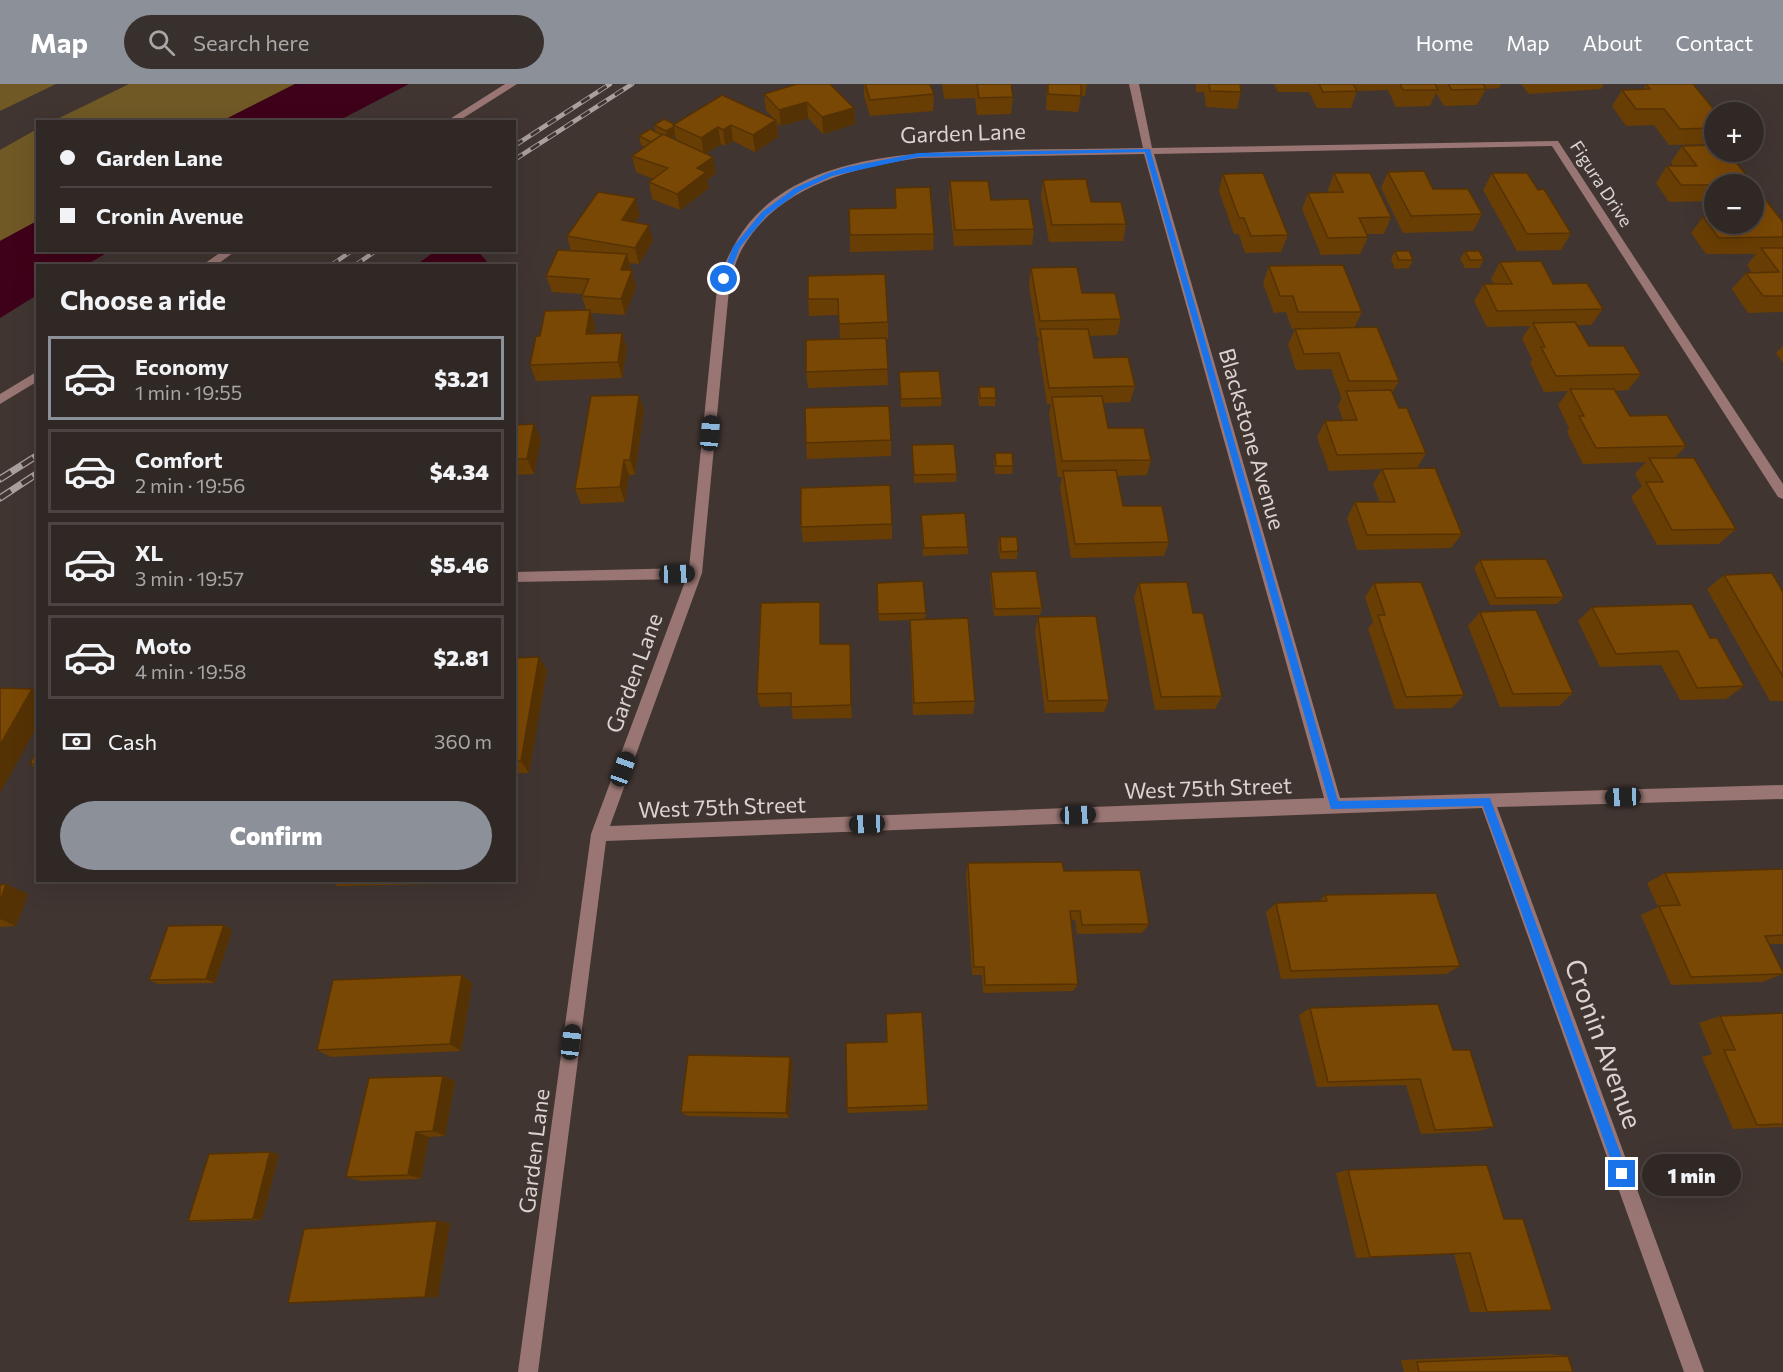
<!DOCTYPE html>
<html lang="en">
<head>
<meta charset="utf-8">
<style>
  :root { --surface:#302825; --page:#38302d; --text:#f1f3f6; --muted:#a8a6a7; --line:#4b4442; --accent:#8c9099 }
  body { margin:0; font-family:Commissioner,sans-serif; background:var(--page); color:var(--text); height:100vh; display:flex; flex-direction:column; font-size:22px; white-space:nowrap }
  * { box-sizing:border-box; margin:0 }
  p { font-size:20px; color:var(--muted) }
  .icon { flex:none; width:33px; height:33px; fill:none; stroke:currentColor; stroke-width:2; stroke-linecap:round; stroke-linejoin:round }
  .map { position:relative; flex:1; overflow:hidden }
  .drawer { position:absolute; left:36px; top:180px; width:480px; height:618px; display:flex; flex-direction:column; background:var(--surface); border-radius:0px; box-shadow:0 6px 24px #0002,0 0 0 2px var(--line) }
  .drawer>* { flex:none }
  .guide { position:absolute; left:36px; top:36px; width:480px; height:132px; border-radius:0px; box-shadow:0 6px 24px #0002,0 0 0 2px var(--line); display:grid; align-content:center; height:132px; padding:0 24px; background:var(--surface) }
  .fabs { position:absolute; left:1704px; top:18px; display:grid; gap:12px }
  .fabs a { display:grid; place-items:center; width:60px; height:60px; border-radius:50%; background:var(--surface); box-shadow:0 6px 24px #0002,0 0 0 2px var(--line); font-size:30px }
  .end { position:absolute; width:27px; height:27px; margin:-14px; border:8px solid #1a73e8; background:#fff; box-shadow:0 0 0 3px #fff }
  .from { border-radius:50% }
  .bubble { position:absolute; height:42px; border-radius:21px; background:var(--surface); box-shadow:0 6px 24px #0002,0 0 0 2px var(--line); font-size:20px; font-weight:800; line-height:42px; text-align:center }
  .car { position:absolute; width:18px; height:36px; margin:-18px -9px; border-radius:8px; box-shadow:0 0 4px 2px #0007; background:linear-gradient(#222 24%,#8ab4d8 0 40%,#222 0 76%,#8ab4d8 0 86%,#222 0) }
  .guide b { display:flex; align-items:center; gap:21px; height:57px; font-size:22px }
  .guide b+b { border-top:2px solid var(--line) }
  .guide i { width:15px; height:15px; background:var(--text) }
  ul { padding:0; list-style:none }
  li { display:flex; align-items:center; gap:18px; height:84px; margin:0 12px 9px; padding:0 12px; border:3px solid var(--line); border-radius:0px }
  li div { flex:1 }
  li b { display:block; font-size:22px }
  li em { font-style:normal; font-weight:800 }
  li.current { border-color:var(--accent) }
  li>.icon { width:54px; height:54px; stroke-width:1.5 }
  h2 { padding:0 24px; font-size:27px; line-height:72px }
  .pay { display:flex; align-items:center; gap:15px; height:66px; padding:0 24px; font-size:22px }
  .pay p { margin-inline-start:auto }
  .cta { display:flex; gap:12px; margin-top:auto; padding:12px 24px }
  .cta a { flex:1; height:69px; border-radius:36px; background:var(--accent); color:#fff; font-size:24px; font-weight:800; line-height:69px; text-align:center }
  header { display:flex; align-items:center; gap:36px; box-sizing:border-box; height:84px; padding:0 30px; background:var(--accent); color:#fff }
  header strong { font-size:28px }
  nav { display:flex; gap:33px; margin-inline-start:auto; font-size:21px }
  .search { width:420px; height:54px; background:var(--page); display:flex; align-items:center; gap:15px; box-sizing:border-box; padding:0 21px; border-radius:33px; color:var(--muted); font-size:22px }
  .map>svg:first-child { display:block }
  .green { fill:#705925 }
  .water { fill:#3f0019 }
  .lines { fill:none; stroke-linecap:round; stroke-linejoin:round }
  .minor { fill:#997673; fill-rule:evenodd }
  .rail-far1-casing { stroke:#a9a19e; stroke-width:4.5 }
  .rail-casing { stroke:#a9a19e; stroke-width:7 }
  .rail-far1 { stroke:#403531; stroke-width:3; stroke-dasharray:10; stroke-linecap:butt }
  .rail { stroke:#403531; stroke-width:4.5; stroke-dasharray:13; stroke-linecap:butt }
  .wall { fill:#693e04; fill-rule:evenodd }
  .shaded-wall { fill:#553204 }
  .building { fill:#7a4805; stroke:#553204; stroke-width:1.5 }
  .route { fill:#1a73e8 }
  .labels { text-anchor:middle; stroke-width:6; stroke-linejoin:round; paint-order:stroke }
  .far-street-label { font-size:18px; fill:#dad3d0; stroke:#403531 }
  .street-label { font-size:22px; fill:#dad3d0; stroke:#403531 }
  .near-street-label { font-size:27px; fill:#dad3d0; stroke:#403531 }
</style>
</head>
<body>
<header>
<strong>Map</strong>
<div class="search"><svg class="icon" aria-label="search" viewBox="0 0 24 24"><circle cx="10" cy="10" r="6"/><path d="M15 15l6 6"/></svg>Search here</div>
<nav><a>Home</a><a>Map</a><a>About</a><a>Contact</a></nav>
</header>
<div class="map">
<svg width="1783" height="1288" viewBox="0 0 1783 1288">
  <rect width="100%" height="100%" fill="#403531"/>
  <path class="green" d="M0 0H56L0 27Z
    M129 0H295L222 37H53Z
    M37 45V137L0 157V66Z"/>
  <path class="water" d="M295 0H409L338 37H222Z
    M37 137 38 166 110 167 86 181 38 182 37 211 0 234V157Z
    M437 166 478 167 487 178 486 182 416 181Z"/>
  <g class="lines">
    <path class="minor" d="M505 0H517L457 38H445Z
      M1129 0H1139L1152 64 1558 57 1783 400V415L1778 413 1552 62 1154 70 1340 714 1783 701V715L1497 723 1704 1288H1684L1482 724 606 757 538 1288H518L591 750 686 495 514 498V488L689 484 718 195C727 175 735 156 749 139 809 67 925 68 1010 66 1054 65 1098 65 1143 64ZM1144 70 1324 714 610 742 702 489 730 195C734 185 737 174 742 165 778 102 852 84 918 74Z
      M224 166H237L215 182H201Z
      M38 287V297L0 320V310Z"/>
    <defs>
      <path id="rail-far1" d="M514 62 610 0
        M514 76 632 0
        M330 182 353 166
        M354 182 377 166"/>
      <path id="rail" d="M0 395 38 371
        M0 414 38 389"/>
    </defs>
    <use href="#rail-far1" class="rail-far1-casing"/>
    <use href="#rail" class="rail-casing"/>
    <use href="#rail-far1" class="rail-far1"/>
    <use href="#rail" class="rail"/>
  </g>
  <path class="wall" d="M864 0H930L934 10 933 27 870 32 864 12Z
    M942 0H1011L1013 13 1011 30 977 31 975 14 944 15Z
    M1047 0H1087L1085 12H1081L1078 28 1046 26Z
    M1196 0H1240L1241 8 1237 25 1206 23 1204 8H1196Z
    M1274 0H1501L1499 4 1486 5 1477 21 1444 22 1436 9 1430 22 1396 23 1388 6 1357 7 1351 24H1317L1309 8H1278Z
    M1521 0H1604L1601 5 1529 10Z
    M1646 0 1714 28V60L1669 61 1654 41 1626 42 1612 22 1622 6 1643 5Z
    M764 10 854 24 855 40 823 50 808 34 781 42 777 38 778 53 755 68 733 57 725 62 721 60 706 69 716 89 707 96 709 104 680 126 652 115 649 98 653 95 636 88 632 72 645 63 641 61 639 52 656 48 654 41 774 35 766 26ZM675 51 676 56 671 54Z
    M1682 62 1754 101V100H1714V140L1783 153V228L1748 229 1732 205 1746 189H1752L1747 181 1756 170H1706L1691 149 1703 133H1710L1706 127 1713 117 1669 118 1656 99 1667 82H1673L1671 78Z
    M1388 88 1433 105 1482 130 1473 147 1403 149 1381 104Z
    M1334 89 1391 133 1384 150H1366L1368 153 1360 170 1321 171 1302 125 1308 109 1329 108 1328 106Z
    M1492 89 1538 106 1571 149 1561 166 1517 167 1483 106Z
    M1223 90 1288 151 1281 168 1245 169 1239 150H1234L1219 107Z
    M1043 96 1091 118 1126 140 1123 157 1049 158 1041 113Z
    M950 97 991 116 1034 145 1032 161 954 162 949 114Z
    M895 104 934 150 933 166 850 168V151L895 124Z
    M640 131 635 138 653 157 639 180 629 179 636 203 625 231 591 229 595 242 594 250 622 249 627 265 622 294 536 297 530 281 540 252 586 226 582 212 583 210 552 208 546 192 571 167 567 152Z
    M1395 167 1413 176 1409 184 1395 185 1391 175Z
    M1465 167 1484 176 1479 184H1465L1460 175Z
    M1500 178 1553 200 1603 225 1591 241H1577L1589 262 1641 290 1628 306 1615 307 1630 332 1686 362 1675 374 1736 445 1719 460 1657 461 1631 413 1642 402 1635 390 1646 378 1583 380 1567 348 1569 344 1558 321 1568 307 1544 308 1530 279 1532 275 1522 255 1530 242 1487 243 1474 217 1484 200H1494L1491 195Z
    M1269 182 1362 228 1354 244 1399 297 1392 309 1399 324 1426 369 1417 384 1462 450 1451 464 1357 466 1347 434 1355 418H1380L1373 400 1382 385 1329 387 1317 353 1325 337 1343 336 1338 322 1342 313H1341L1331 285 1296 286 1288 261 1295 245H1292L1286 228 1274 229 1263 199Z
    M1031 184 1082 209 1121 235 1117 251 1089 252 1094 274 1135 302 1130 318 1103 319 1108 344 1151 376 1147 391 1117 392 1123 422 1169 458 1164 472 1071 474 1060 403 1062 393H1058L1049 329 1051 320H1047L1038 262 1039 253H1037L1029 200Z
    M808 192 888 238V255H886L888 301 808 304 806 288 840 255 839 231 809 232 808 215Z
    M1783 262V279L1776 269Z
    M899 288 942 314 941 322 901 323Z
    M979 303 996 314 995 322H979L978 311Z
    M639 311 644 326 635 391H629L625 418 581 420 575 405Z
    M534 340 541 356 534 390 514 391V341Z
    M891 356V372L807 375 806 359Z
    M912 361 957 390 956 398 914 399Z
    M995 369 1013 382 1012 390H995L994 377Z
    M921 431 968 463V470L923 472Z
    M892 440V455L803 458 801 443Z
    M1000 453 1018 467 1017 475H1000L998 461Z
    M1480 476 1564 513 1557 520 1490 521 1474 484Z
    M991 488 1042 524 1040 531 994 532 990 496Z
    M1724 491 1783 508V617H1770L1707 505Z
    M877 499 926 529 925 535 975 617 973 630 913 631 910 549V536L879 537Z
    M1139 499 1222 612 1215 625 1155 626 1134 513Z
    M1374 499 1464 611 1452 624 1395 625 1368 545 1373 538 1365 513Z
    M820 518 821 532V560L851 573 852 634 793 635 791 622 760 623 757 610Z
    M1592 523 1710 554 1744 602 1726 615 1680 616 1661 581 1600 583 1578 537Z
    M1480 528 1573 609 1559 622 1500 623 1468 542Z
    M1038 533 1109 616 1104 628 1045 629 1035 547Z
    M514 574 547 586 529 689H514Z
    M38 664V685L30 680Z
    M968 779 1064 787 1149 840 1142 849 1077 850 1075 836H1071L1078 900 1073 907 983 909 982 891H972L966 790Z
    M1783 785V860H1769L1783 890 1762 898 1671 901 1641 831 1658 823 1647 799 1665 789Z
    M330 796H484V799L337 802Z
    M0 801 28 810 16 842 0 843Z
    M1325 811 1460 882 1446 890 1281 895 1266 828 1276 819 1318 818Z
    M232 846 215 899 158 900 149 896Z
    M462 891 472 899 461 967 331 973 317 966Z
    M1310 924 1453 966 1494 1043 1478 1047 1421 1050 1406 1001 1317 1003 1299 931Z
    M1783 929V1043L1733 1045 1702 973 1712 970 1699 939 1720 932Z
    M887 958 928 1021 927 1026 848 1029 847 1024Z
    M793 979 789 1034 687 1032 681 1028Z
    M443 992 455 997 445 1052 429 1053 421 1095 361 1097 346 1093Z
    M270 1068 279 1070 262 1136 198 1138 188 1137Z
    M1487 1081V1228H1470L1454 1170 1356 1174 1336 1089 1348 1086Z
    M437 1137 450 1139 438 1213 288 1219Z
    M1548 1270 1568 1272 1573 1288H1404L1401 1276Z"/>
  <path class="shaded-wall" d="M807 18 808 34 781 42 779 26Z
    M854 24 855 40 823 50 822 33Z
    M776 36 778 53 755 68 753 51Z
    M731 41 733 57 725 62 723 46Z
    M674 43 675 51 667 55 666 47Z
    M718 43 721 60 704 71 701 54Z
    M713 73 716 89 707 96 709 104 680 126 677 110 697 84Z
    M636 114 640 131 626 153 622 136Z
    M649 141 653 157 639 180 635 164Z
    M627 170 631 187 621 186Z
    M632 186 636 203 625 231 621 215Z
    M590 226 595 242 591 266 586 250Z
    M622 249 627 265 622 294 618 278Z
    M639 311 644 326 635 391 630 376Z
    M534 340 541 356 534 390 527 375Z
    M624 376 629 391 625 418 620 403Z
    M820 518 821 532V574L820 560Z
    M850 560 851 573 852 634 851 621Z
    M539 573 547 586 529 689 521 677Z
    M32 605 38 608V641L0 709V661Z
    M6 800 28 810 16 842 0 835V818Z
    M224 841 232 846 215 899 206 895Z
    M462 891 472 899 461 967 450 960Z
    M790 973 793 979 789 1034 786 1029Z
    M443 992 455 997 445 1052 433 1047Z
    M416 1048 429 1053 421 1095 408 1091Z
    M270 1068 279 1070 262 1136 253 1135Z
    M437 1137 450 1139 438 1213H425Z"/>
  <path class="building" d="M797 0H830L854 24 822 33 807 18 779 26 764 10Z
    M865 0H930L934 10 870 16Z
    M977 0H1011L1013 13 979 14Z
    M1048 0H1081V12L1048 10Z
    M1209 0H1240L1241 8 1210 7Z
    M1319 0H1353L1357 7 1323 8Z
    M1400 0H1435L1438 6H1403Z
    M1448 0H1483L1486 5 1452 6Z
    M1646 0H1693L1716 28H1714V44L1680 45 1664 25H1636L1622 6 1650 5Z
    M722 11 776 36 753 51 731 41 723 46 718 43 701 54 673 41Z
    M664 35 674 40 673 41 674 43 666 47 654 41Z
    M650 45 662 51 651 58 639 52Z
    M663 50 713 73 697 84 706 88 677 110 649 98 668 84 632 72Z
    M1714 61V68H1728L1754 101H1681L1667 82H1697L1682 62Z
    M1424 87 1433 105H1468L1482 130 1411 132 1388 88Z
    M1263 89 1288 151 1251 152 1244 134H1239L1223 90Z
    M1334 89H1370L1391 133 1359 134 1368 153 1328 154 1308 109 1343 108Z
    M1492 89H1527L1538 106 1544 105 1571 149 1527 150Z
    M1086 95 1091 118H1121L1126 140 1052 141 1043 96Z
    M950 97H988L991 116 1029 115 1034 145 955 146Z
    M930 103 934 150 850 151 849 125 896 124 895 104Z
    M598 108 636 114 622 136 649 141 635 164 567 152Z
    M1754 110H1761L1783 138V153L1719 154 1703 133H1714V140H1754Z
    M1761 164H1783V212H1763L1746 189 1779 188Z
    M558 166 627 170 621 186H632L621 215 582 212 589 195 546 192Z
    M1395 167H1409L1413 176H1399Z
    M1465 167H1479L1484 176H1470Z
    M1541 177 1553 200 1587 199 1603 225 1497 227 1484 200H1512L1500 178Z
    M1343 181 1362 228H1298L1293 212H1280L1269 182Z
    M1077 183 1082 209H1115L1121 235 1040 237 1031 184Z
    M885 190 888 238 839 240 838 215H808V192Z
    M590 226 586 250 622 249 618 278 530 281 536 252H540L545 227Z
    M1575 238 1589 262H1624L1641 290 1556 292 1541 263H1545L1533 239Z
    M1377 243 1399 297H1349L1339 269 1304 270 1295 245Z
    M1040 245H1088L1094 274 1128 273 1135 302 1049 304Z
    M886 254 888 285 806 288V256Z
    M939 287 942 314 901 315 899 288Z
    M979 303H995L996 314H980Z
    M1570 305H1614L1630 332 1667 331 1686 362 1596 364 1579 332H1584Z
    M1391 306 1399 324H1407L1426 369 1337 371 1325 337 1357 336 1346 307Z
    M639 311 630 376H624L620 403 575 405 591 312Z
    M1102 312 1108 344H1144L1151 376 1062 377 1052 313Z
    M889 322 891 356 806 359 805 324Z
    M534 340 527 375H514V341Z
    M954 360 957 390 914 391 912 361Z
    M995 369H1012L1013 382H996Z
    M1649 374H1694L1736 445 1672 446 1646 398H1663Z
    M1435 384 1462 450 1367 451 1355 418H1395L1382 385Z
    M1116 386 1123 422H1162L1169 458 1075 460 1063 387Z
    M890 401 892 440 801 443V404Z
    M965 429 968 463 924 464 921 431Z
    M1000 453H1017L1018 467 1001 468Z
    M1546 475 1564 513 1496 514 1480 476Z
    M1036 487 1042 524 995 525 991 488Z
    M1772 489 1783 508V593L1724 491Z
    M923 497 926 529 878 530 877 499Z
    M1187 498 1193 529H1203L1222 612 1161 613 1139 499Z
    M1421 498 1464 611 1406 613 1378 531H1385L1374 499Z
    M820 518V560H850L851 621 791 623V609L757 610 761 519Z
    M1692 520 1710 554H1717L1744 602 1697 604 1678 567 1616 570 1592 523Z
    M1536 526 1573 609 1513 610 1480 528Z
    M1096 532 1109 616 1048 617 1038 533Z
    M968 534 975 617 914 619 910 536Z
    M539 573 521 677H514V574Z
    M0 604 32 605 0 661Z
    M38 664V680H30Z
    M1062 778 1064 787 1140 786 1149 840 1082 841 1080 827H1070L1078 900 985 901 984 883H974L968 779Z
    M1783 785V851L1765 852 1783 888V890L1691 893 1659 822 1680 821 1665 789Z
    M6 800 0 818V801Z
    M1436 809 1460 882 1291 887 1276 819 1327 817 1325 811Z
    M224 841 206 895 149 896 168 842Z
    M462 891 450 960 317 966 333 896Z
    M1438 920 1453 966H1470L1494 1043 1435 1046 1420 995 1328 998 1310 924Z
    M922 928 928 1021 847 1024 846 959 887 958 886 930Z
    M1783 929V1040L1757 1041 1724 966H1735L1720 932Z
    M688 971 790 973 786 1029 681 1028Z
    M443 992 433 1047 416 1048 408 1091 346 1093 369 994Z
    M270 1068 253 1135 188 1137 209 1070Z
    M1487 1081 1504 1135H1523L1552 1226 1487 1228 1470 1169 1370 1173 1348 1086Z
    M437 1137 425 1213 288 1219 304 1145Z
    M1568 1272 1573 1288H1419L1417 1278Z"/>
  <path class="route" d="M1150 65 1338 717 1490 714 1628 1090 1627 1095 1622 1097 1618 1095 1616 1090 1483 722 1331 725 1145 68 918 73 832 92 800 107 767 131 740 163 727 197 721 195 733 163 762 128 795 104 828 89 847 83 918 69Z"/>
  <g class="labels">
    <g class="far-street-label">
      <text transform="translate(1601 100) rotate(57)" y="6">Figura Drive</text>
    </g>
    <g class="street-label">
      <text transform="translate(963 49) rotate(-2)" y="8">Garden Lane</text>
      <text transform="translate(1252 355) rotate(74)" y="8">Blackstone Avenue</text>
      <text transform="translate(634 589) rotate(-70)" y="8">Garden Lane</text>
      <text transform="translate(1208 704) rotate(-2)" y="8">West 75th Street</text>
      <text transform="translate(722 723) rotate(-2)" y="8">West 75th Street</text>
      <text transform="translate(534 1067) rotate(-83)" y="8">Garden Lane</text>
    </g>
    <g class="near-street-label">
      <text transform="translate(1603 960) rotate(70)" y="9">Cronin Avenue</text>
    </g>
  </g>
</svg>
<div class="fabs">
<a>+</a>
<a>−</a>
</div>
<i class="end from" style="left:724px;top:195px"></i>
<i class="end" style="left:1622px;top:1090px"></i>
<div class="bubble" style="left:1642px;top:1070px;width:99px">1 min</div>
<i class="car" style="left:710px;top:349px;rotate:5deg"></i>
<i class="car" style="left:677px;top:490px;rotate:88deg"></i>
<i class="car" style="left:623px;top:685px;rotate:20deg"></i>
<i class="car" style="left:1623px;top:713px;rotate:268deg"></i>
<i class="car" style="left:1078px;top:731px;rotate:88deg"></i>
<i class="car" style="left:867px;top:740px;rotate:268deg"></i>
<i class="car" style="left:571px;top:958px;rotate:7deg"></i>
<div class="guide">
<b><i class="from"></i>Garden Lane</b>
<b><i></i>Cronin Avenue</b>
</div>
<section class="drawer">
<h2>Choose a ride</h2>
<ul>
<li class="current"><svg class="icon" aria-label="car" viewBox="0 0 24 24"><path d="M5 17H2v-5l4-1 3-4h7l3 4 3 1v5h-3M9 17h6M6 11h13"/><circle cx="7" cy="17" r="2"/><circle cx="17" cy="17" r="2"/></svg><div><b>Economy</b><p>1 min · 19:55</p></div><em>$3.21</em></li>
<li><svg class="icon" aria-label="car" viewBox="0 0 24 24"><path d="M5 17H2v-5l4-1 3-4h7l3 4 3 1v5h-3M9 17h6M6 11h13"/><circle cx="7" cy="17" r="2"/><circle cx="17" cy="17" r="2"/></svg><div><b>Comfort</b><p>2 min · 19:56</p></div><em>$4.34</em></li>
<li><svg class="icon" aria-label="car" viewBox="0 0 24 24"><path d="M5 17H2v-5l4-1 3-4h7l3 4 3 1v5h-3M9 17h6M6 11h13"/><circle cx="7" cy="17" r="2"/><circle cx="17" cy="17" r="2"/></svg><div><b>XL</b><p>3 min · 19:57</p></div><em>$5.46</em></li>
<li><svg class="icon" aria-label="car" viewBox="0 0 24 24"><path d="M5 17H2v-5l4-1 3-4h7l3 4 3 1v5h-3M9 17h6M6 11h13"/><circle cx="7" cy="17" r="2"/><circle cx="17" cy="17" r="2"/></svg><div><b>Moto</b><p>4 min · 19:58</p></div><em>$2.81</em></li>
</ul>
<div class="pay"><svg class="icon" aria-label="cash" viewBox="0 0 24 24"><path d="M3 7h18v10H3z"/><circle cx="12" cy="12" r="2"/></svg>Cash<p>360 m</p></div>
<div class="cta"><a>Confirm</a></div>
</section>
</div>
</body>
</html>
